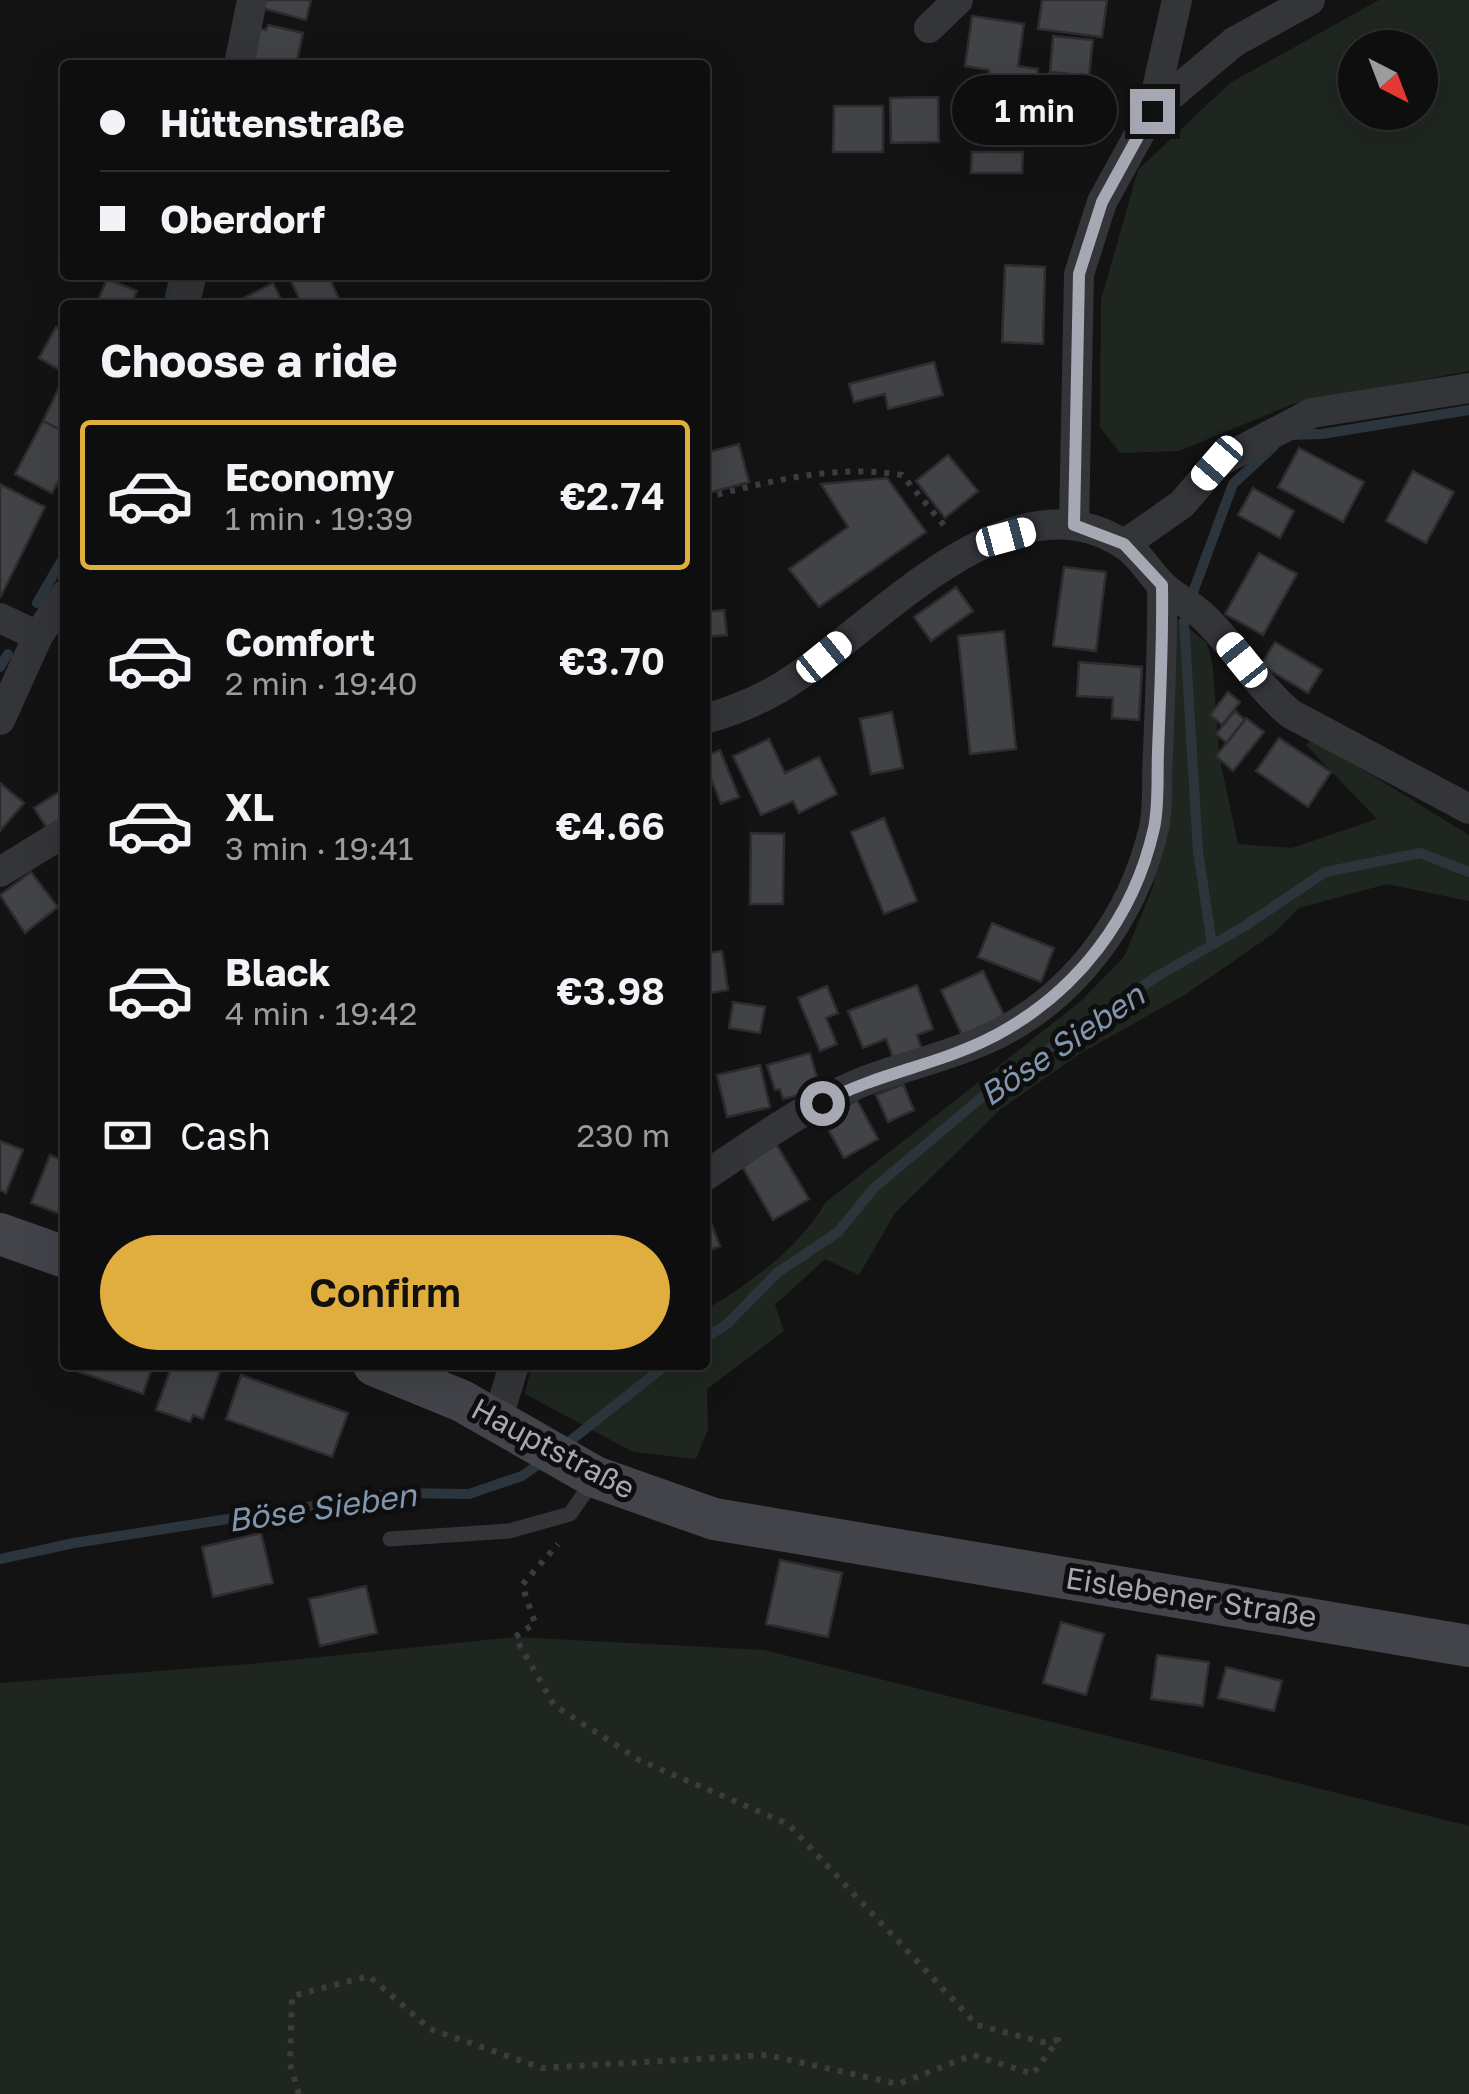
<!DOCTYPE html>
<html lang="en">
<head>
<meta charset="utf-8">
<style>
  :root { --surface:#0e0e0f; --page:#1c1c1d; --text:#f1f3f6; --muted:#9b9c9e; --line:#2e2e2f; --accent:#e0ad3f }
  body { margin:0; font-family:"Golos Text",sans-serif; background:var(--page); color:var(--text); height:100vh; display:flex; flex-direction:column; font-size:38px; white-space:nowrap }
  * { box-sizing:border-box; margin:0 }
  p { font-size:32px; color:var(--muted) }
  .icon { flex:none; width:55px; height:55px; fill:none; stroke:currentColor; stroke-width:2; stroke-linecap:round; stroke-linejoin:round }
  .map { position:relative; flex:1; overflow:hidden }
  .side { position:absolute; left:60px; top:300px; width:650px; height:1070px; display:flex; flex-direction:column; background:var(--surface); border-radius:10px; box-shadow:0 10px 40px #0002,0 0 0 2px var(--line) }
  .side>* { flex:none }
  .top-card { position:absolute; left:60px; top:60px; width:650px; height:220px; border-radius:10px; box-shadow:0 10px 40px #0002,0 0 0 2px var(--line); display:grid; align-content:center; height:220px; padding:0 40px; background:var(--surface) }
  .needle { width:65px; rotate:138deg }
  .fabs { position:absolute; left:1338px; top:30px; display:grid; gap:20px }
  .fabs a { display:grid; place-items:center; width:100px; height:100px; border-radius:50%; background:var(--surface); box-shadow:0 10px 40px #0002,0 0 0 2px var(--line); font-size:50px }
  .end { position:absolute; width:45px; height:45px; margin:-22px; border:12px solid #a6a9b3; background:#111; box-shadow:0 0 0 5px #111 }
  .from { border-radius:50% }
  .bubble { position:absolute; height:70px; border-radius:35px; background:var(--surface); box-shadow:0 10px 40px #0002,0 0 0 2px var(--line); font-size:32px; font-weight:600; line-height:70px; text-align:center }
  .car { position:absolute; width:30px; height:60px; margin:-30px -15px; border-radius:12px; box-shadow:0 0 8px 2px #0007; background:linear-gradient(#fff 24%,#345 0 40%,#fff 0 76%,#345 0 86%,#fff 0) }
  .top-card b { display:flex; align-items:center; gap:35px; height:95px; font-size:38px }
  .top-card b+b { border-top:2px solid var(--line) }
  .top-card i { width:25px; height:25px; background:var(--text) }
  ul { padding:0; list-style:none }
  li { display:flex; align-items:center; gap:30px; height:150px; margin:0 20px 15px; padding:0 20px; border:5px solid transparent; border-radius:10px }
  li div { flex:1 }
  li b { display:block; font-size:38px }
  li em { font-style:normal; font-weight:600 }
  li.current { border-color:var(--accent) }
  li>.icon { width:90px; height:90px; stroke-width:1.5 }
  h2 { padding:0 40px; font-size:45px; line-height:120px }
  .pay { display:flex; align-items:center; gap:25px; height:110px; padding:0 40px; font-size:38px }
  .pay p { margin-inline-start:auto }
  .action { display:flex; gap:20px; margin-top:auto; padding:20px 40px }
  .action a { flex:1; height:115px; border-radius:60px; background:var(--accent); color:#111; font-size:40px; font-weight:600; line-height:115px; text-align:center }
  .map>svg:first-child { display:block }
  .green { fill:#1f2620; fill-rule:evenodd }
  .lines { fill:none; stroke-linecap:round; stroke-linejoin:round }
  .stream { stroke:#2d353c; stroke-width:10 }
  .building { fill:#424347; stroke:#2d2d30; stroke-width:2.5 }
  .path { stroke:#3a3c40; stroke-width:6; stroke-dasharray:5 8; stroke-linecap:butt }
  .lane { stroke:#343539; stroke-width:15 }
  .street { stroke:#343539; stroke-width:30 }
  .secondary { stroke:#424449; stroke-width:42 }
  .route { stroke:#a6a9b3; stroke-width:12 }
  .labels { text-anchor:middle; stroke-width:10; stroke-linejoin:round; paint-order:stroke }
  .street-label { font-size:30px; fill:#a6a9b3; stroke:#0e0e0f }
  .water-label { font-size:32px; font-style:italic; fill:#7f96ac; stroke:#0e0e0f }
</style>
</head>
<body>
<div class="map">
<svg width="1469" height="2094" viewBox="0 0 1469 2094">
  <rect width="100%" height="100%" fill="#131314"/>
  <path class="green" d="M1379 0H1469V371L1293 404 1179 451 1120 453 1100 427 1101 300 1138 170 1230 83ZM1355 48H1420V112H1355Z
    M1175 617 1207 643 1213 667 1219 755 1238 844 1292 848 1377 819 1306 745 1312 738 1469 835V901L1387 884 1299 908 1274 933 1186 994 1078 1055 1001 1109 895 1213 859 1275 825 1259 775 1305 784 1331 707 1389 708 1430 696 1459 633 1452 525 1394 531 1368 705 1365V1310C753 1281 797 1250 826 1202L1081 1001 1124 957 1153 887 1172 773Z
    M515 1637 764 1650 1469 1826V2094H0V1683L262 1663Z"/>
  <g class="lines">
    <path class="stream" d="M168 305 175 275
      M1292 435 1322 434 1469 410
      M37 603 65 555
      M1189 603 1233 484 1274 446
      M1184 621 1198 851 1212 945
      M0 667 8 654
      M705 1338 727 1324 777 1273 838 1232 874 1188 1000 1082 1156 977 1245 926 1325 872 1420 853 1469 872
      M565 1445 666 1365
      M0 1559 74 1543 395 1493 469 1494 522 1476 543 1461"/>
  </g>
  <path class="building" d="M264 0H311L306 20 262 8Z
    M1042 0H1107L1102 37 1038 29Z
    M972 16 1024 24 1018 66 1038 69 1030 121 982 114 989 70 965 66Z
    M268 25 303 33 296 65H247L255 28 266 30Z
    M1053 36 1093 40 1089 76 1050 72Z
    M938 97 939 142 891 143 890 98Z
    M834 106H883V152H833Z
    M972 152H1023L1022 173H971Z
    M1005 265 1045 267 1043 344 1002 342Z
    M300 275H328L342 305H302L290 279Z
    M107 279 137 291 131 305H96Z
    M273 283 284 305H230Z
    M56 327 65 332V373L39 358Z
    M934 362 943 395 888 409 885 394 854 402 849 384Z
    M62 381 65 382V432L43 421Z
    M43 421 65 432V469L52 493 15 474Z
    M739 444 749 482 705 494V453Z
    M1299 448 1364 482 1343 522 1278 487Z
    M948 455 978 491 945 518 916 481Z
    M1413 471 1454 492 1426 543 1386 521Z
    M887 478 926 532 819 607 789 569 848 527 821 484Z
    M0 484 45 507 1 596 0 595Z
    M1253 488 1294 511 1280 538 1238 515Z
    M1259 553 1297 574 1263 635 1225 614Z
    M1064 567 1106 572 1096 651 1053 646Z
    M956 587 973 611 931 641 914 617Z
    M724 610 727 635 705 637V612Z
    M1004 631 1016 749 970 754 958 636Z
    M1275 642 1322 670 1308 693 1261 665Z
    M1079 662 1142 667 1139 720 1112 718 1113 698 1077 696Z
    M1228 692 1240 702 1222 725 1210 715Z
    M1235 711 1245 720 1227 743 1216 734Z
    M892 712 903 768 871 774 860 719Z
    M1246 718 1264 732 1233 771 1216 756Z
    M1279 738 1331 772 1308 807 1256 771Z
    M769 739 785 773 819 757 837 794 799 813 793 801 761 815 733 756Z
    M720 750 739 797 721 804 705 764V756Z
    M0 783 24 803 0 831Z
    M65 788V819L48 830 34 808Z
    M884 818 917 901 884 914 851 832Z
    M751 833 784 834 783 904H750Z
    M31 872 58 907 25 933 0 895Z
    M992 923 1054 948 1041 982 978 957Z
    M722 951 728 990 705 994V954Z
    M983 971 1004 1015 965 1042 941 990Z
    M917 985 933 1029 917 1035 924 1055 896 1066 886 1039 863 1048 848 1011Z
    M827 986 838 1013 826 1018 837 1044 820 1051 798 998Z
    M733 1002 765 1007 760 1033 729 1028Z
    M810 1053 818 1081 811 1084 813 1091 783 1099 780 1089 775 1090 767 1065Z
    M760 1065 770 1107 727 1117 717 1075Z
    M903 1084 914 1110 888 1122 876 1095Z
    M857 1100 878 1139 844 1158 823 1120Z
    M0 1141 23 1150 6 1193 0 1190Z
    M775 1142 809 1199 773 1220 740 1163Z
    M50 1155 65 1161V1216L31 1203Z
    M705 1207 720 1246 705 1252Z
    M76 1365H153L143 1394 74 1370Z
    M172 1365 221 1369 203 1419 193 1415 190 1422 156 1410Z
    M241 1375 348 1413 332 1457 226 1419Z
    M261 1533 273 1583 213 1597 202 1547Z
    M780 1560 842 1573 828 1637 766 1624Z
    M366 1586 377 1633 320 1646 309 1599Z
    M1061 1622 1104 1634 1086 1695 1043 1683Z
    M1157 1655 1209 1662 1203 1706 1151 1699Z
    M1226 1667 1282 1681 1274 1711 1218 1698Z"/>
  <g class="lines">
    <path class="path" d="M705 498C769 481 837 464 902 475L948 530
      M299 2094 290 2064 292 1996 369 1976 430 2029 542 2068 767 2055 898 2084 973 2055 1033 2074 1058 2040 1042 2042 977 2025 788 1824 639 1760 554 1705 515 1637 535 1623 522 1585 558 1544"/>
    <path class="lane" d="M390 1539 509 1531 570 1514 593 1481"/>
    <path class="street" d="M929 28 958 0
      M239 65 252 0
      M1152 111 1234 42 1310 0
      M184 305 192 275
      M1074 525 1079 274 1102 202 1152 111 1177 0
      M1125 544 1182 504 1217 463 1312 413 1469 388
      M0 618 38 636
      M705 719C737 710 768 697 795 678 880 622 1014 468 1126 546 1142 557 1149 573 1162 585 1175 598 1192 605 1205 618 1236 648 1257 686 1291 714L1469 809
      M0 720 38 636 65 595
      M0 872 65 832
      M705 1176C753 1144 802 1108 855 1085 900 1066 947 1058 991 1037 1074 998 1133 918 1154 828 1159 805 1156 777 1158 752 1160 696 1163 641 1162 585
      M497 1421 514 1365"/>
    <path class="secondary" d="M0 1234 65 1257
      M374 1365 462 1401 595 1477 714 1519 1469 1646"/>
  </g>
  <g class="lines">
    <path class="route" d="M822 1103C879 1072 941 1065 998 1034 1077 991 1134 918 1154 828 1159 805 1157 776 1158 752 1160 696 1163 641 1162 585L1124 544 1074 525 1079 274 1102 202 1152 111"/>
  </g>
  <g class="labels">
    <g class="street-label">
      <text transform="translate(553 1449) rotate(28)" y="10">Hauptstraße</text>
      <text transform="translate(1191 1598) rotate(9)" y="10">Eislebener Straße</text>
    </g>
    <g class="water-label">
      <text transform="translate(1062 1045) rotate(-34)" y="11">Böse Sieben</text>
      <text transform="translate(322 1508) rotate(-8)" y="11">Böse Sieben</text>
    </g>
  </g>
</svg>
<div class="fabs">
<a><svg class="needle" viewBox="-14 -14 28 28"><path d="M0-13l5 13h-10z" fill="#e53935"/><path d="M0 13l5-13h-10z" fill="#9b9c9e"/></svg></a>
</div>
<i class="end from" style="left:822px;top:1103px"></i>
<i class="end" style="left:1152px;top:111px"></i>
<div class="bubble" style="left:952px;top:75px;width:165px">1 min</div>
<i class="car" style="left:1217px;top:463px;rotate:221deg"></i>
<i class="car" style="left:1006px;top:537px;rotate:75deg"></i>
<i class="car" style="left:824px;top:657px;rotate:51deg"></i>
<i class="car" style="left:1242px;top:660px;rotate:321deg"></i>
<div class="top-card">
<b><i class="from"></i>Hüttenstraße</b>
<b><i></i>Oberdorf</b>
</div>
<section class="side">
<h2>Choose a ride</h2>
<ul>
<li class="current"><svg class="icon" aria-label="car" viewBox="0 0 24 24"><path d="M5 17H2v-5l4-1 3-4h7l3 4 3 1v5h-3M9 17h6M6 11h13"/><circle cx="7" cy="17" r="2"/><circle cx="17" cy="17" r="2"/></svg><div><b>Economy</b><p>1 min · 19:39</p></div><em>€2.74</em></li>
<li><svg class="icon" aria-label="car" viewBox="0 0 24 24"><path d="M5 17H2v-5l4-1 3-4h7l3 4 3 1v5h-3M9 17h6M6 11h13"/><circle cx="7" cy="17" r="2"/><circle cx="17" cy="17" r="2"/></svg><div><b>Comfort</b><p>2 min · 19:40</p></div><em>€3.70</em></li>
<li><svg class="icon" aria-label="car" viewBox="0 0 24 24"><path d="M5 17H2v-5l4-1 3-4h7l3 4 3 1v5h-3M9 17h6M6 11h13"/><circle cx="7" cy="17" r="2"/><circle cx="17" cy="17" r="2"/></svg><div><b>XL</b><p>3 min · 19:41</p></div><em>€4.66</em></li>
<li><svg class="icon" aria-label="car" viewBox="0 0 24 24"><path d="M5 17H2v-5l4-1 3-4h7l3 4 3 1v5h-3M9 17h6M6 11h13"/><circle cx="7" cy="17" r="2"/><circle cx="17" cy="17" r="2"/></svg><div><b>Black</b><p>4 min · 19:42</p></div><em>€3.98</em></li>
</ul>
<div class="pay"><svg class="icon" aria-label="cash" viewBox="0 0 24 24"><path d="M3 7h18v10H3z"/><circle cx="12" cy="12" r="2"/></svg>Cash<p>230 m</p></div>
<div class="action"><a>Confirm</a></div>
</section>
</div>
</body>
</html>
